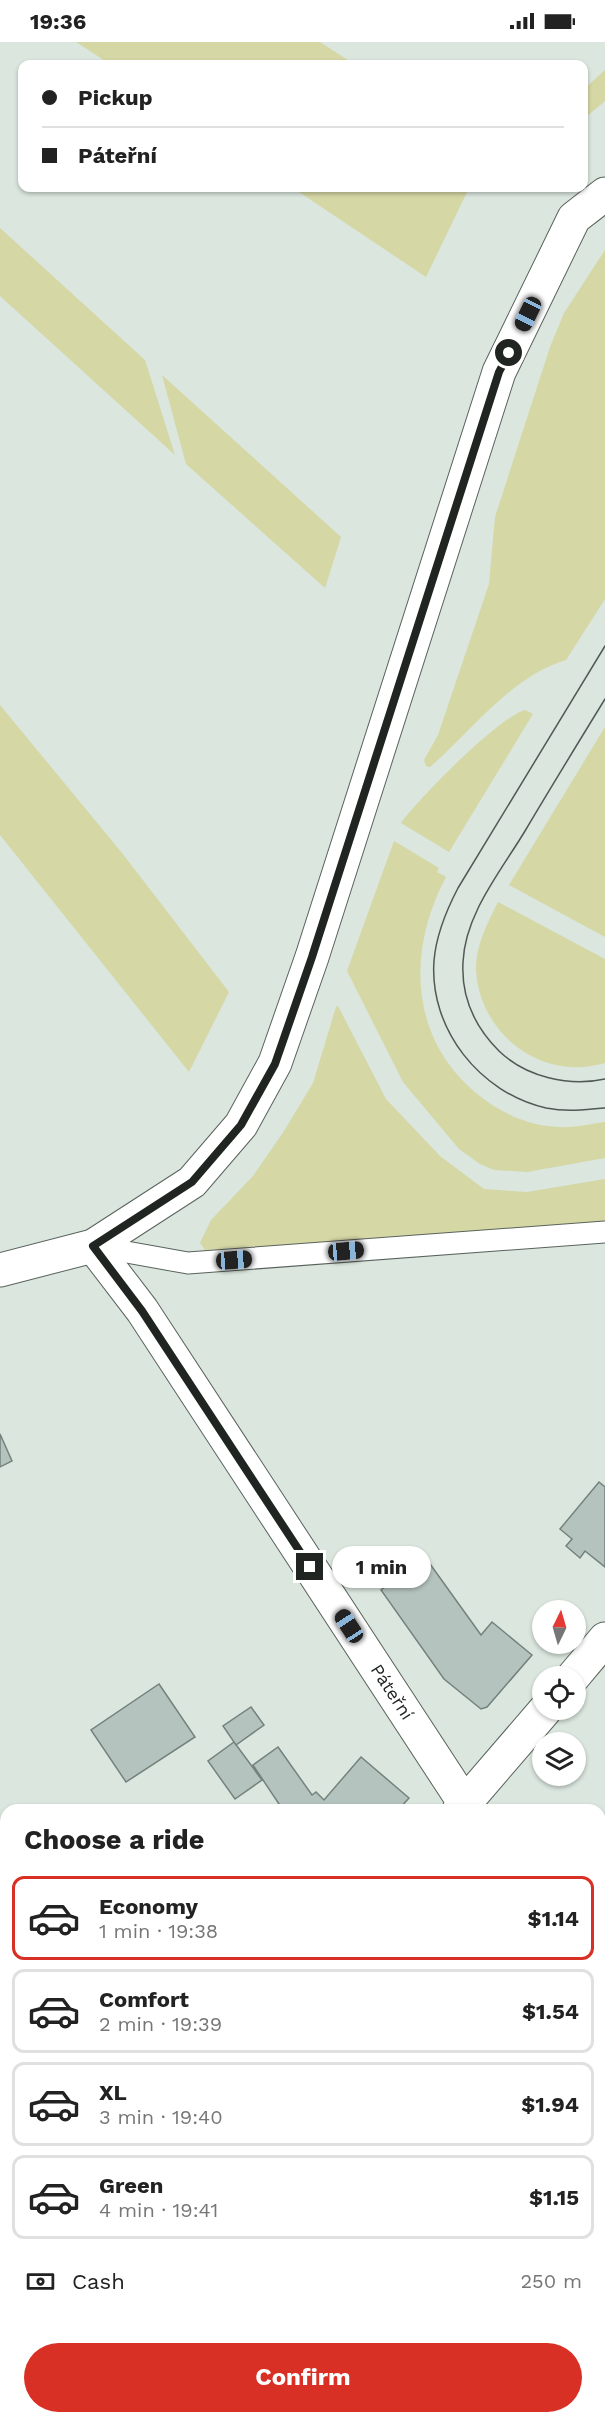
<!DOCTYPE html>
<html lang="en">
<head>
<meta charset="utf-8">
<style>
  :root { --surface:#fff; --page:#f6f6f6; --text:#222; --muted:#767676; --line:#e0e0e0; --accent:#d93025 }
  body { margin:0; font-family:"Work Sans",sans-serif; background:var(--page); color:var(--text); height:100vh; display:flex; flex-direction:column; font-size:22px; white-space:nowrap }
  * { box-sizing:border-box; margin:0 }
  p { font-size:20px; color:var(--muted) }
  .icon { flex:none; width:33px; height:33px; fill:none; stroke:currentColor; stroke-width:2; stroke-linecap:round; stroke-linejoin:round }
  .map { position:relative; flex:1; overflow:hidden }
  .side { position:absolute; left:0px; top:1762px; width:606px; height:620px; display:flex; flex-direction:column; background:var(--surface); border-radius:18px 18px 0 0; box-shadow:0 2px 4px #0004 }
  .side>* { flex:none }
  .top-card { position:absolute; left:18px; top:18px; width:570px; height:132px; border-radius:12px; box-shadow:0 2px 4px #0004; display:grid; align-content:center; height:132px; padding:0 24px; background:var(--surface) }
  .needle { width:39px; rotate:5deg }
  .controls { position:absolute; left:532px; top:1558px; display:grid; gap:12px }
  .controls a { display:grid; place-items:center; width:54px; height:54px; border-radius:50%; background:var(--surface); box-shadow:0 2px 4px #0004; font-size:30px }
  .end { position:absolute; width:27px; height:27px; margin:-14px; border:8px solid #202522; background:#fff; box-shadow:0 0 0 3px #fff }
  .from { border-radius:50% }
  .bubble { position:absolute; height:42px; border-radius:21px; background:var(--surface); box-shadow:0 2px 4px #0004; font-size:20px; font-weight:700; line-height:42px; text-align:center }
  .car { position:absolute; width:18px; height:36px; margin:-18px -9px; border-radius:8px; box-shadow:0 0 4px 2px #0007; background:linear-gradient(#222 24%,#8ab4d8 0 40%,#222 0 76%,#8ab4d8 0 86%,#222 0) }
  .top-card b { display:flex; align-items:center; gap:21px; height:57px; font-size:22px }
  .top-card b+b { border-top:2px solid var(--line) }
  .top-card i { width:15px; height:15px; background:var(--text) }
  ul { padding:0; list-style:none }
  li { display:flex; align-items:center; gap:18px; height:84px; margin:0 12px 9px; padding:0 12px; border:3px solid var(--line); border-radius:12px }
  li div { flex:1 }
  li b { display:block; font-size:22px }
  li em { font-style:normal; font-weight:700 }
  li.current { border-color:var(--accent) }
  li>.icon { width:54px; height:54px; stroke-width:1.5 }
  h2 { padding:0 24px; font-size:27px; line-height:72px }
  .pay { display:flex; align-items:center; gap:15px; height:66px; padding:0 24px; font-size:22px }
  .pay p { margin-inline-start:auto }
  .primary-button { display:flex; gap:12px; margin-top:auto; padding:12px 24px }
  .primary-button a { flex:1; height:69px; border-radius:36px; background:var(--accent); color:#fff; font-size:24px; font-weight:700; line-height:69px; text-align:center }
  .status { display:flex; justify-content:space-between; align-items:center; height:42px; padding:0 30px; background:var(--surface); direction:ltr }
  .status svg { height:16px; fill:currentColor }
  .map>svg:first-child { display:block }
  .green { fill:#d5d7a5 }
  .building { fill:#b5c3bf; stroke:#74827e; stroke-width:1.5 }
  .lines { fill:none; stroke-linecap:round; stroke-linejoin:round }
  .lane-casing { stroke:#59635c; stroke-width:23 }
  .street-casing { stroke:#59635c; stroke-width:35 }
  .secondary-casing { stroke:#59635c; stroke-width:35 }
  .lane { stroke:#fff; stroke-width:21 }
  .street { stroke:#fff; stroke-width:33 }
  .secondary { stroke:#fff; stroke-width:33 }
  .tram { stroke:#525955; stroke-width:1.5 }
  .route { stroke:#202522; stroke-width:8 }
  .labels { text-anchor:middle; stroke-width:4.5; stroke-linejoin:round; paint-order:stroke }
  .street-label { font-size:18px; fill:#202522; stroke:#fff }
</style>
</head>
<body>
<div class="status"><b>19:36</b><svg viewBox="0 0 49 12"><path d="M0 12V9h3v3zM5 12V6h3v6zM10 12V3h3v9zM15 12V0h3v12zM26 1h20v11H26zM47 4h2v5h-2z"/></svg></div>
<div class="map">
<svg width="605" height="2381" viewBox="0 0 605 2381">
  <rect width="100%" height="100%" fill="#dae6de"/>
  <path class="green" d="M76 0H320L354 22H110Z
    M605 28V59L586 75 584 74V47Z
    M293 146H469L426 235Z
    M0 186 145 318 175 413 0 254Z
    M605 208V557L566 618C510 635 473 688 430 725L426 724 424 718 438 693 489 542 495 475 550 305 564 271Z
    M162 333 341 495 325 546 186 422Z
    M0 663 122 811 229 950 189 1030 0 793Z
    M525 668 533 672 449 810 401 781C419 756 498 676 525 668Z
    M605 685V895L509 843Z
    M394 799 439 826 437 830 446 835C407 908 409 995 476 1051 500 1071 528 1084 559 1085 574 1086 590 1082 605 1080V1116L527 1130 494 1128 480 1122 459 1107 403 1040 347 929Z
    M498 860 605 917V1021C541 1040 478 991 476 926 476 903 488 880 498 860Z
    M338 964 386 1057 440 1114 484 1147 527 1150 605 1137V1185L205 1208 200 1201 211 1178 253 1134 284 1089 313 1041 336 965Z
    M6 2337V2376H490V2381H0V2343Z"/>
  <path class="building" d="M0 1392 12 1419 0 1425Z
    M599 1440 605 1445V1525L585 1509 580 1516 566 1504 572 1497 560 1487Z
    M425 1515 481 1593 492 1580 532 1613 487 1665 481 1667 444 1637 381 1548Z
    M159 1642 195 1695 126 1740 91 1688Z
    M251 1665 264 1683 236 1703 223 1684Z
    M234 1700 262 1738 235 1757 208 1719Z
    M278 1705 312 1753 316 1750 324 1758 361 1715 409 1756 398 1768H283L253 1723Z"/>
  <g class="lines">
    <defs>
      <path id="lane" d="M93 1204 188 1221 605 1190
        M600 1919 605 1936"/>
      <path id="street" d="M93 1204 142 1268 469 1768
        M573 1635 605 1597
        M459 1768 545 1668
        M0 2295 6 2288
        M527 2381V2376"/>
      <path id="secondary" d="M0 1228 93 1204 192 1140 241 1083 275 1021 312 915 499 330 574 176 605 152"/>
    </defs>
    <use href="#lane" class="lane-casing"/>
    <use href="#street" class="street-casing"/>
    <use href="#secondary" class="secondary-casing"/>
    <use href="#lane" class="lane"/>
    <use href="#street" class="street"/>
    <use href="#secondary" class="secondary"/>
    <path class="tram" d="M605 604 458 846C446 869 436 893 434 919 429 987 480 1051 546 1066 566 1070 585 1068 605 1066
      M605 657C578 701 551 745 525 789 501 829 465 872 463 920 461 955 475 985 499 1009 526 1035 569 1045 605 1037"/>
  </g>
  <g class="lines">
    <path class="route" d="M310 1525 142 1269 93 1204 192 1140 241 1083 275 1022 312 915 499 330 509 311"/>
  </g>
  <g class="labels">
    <g class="street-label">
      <text transform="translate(392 1650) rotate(57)" y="6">Páteřní</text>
    </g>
  </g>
</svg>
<div class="controls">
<a><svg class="needle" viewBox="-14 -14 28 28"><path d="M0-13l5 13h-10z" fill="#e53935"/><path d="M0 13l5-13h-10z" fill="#767676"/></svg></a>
<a><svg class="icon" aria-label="locate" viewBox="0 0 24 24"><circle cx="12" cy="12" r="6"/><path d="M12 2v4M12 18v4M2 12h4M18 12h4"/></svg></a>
<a><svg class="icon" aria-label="layers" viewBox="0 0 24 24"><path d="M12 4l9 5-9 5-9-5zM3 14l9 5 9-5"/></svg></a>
</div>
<i class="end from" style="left:509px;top:311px"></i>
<i class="end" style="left:310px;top:1525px"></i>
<div class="bubble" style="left:332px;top:1504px;width:99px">1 min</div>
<i class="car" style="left:528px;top:272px;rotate:206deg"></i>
<i class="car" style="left:346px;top:1209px;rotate:85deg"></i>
<i class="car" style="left:234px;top:1218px;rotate:86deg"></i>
<i class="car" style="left:349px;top:1584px;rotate:327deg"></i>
<div class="top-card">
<b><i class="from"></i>Pickup</b>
<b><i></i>Páteřní</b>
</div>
<section class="side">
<h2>Choose a ride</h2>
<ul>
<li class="current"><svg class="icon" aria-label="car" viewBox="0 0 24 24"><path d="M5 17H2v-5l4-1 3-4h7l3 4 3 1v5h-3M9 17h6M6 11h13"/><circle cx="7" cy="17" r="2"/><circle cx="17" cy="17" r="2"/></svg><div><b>Economy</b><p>1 min · 19:38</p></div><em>$1.14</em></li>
<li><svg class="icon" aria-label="car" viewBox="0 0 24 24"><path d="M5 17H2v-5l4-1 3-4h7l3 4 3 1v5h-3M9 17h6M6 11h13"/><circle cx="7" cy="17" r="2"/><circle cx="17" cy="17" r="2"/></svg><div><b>Comfort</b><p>2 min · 19:39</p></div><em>$1.54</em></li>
<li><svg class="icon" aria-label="car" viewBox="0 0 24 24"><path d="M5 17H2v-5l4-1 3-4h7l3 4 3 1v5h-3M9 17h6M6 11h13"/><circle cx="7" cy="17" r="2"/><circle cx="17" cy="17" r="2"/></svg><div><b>XL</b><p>3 min · 19:40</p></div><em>$1.94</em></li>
<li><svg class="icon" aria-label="car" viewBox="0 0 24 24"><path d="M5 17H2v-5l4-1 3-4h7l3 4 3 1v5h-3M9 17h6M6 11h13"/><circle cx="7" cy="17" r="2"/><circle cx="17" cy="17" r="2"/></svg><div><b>Green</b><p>4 min · 19:41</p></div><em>$1.15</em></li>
</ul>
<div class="pay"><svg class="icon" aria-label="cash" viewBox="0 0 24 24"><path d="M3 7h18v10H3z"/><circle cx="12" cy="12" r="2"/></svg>Cash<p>250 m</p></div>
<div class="primary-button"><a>Confirm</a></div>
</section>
</div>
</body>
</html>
